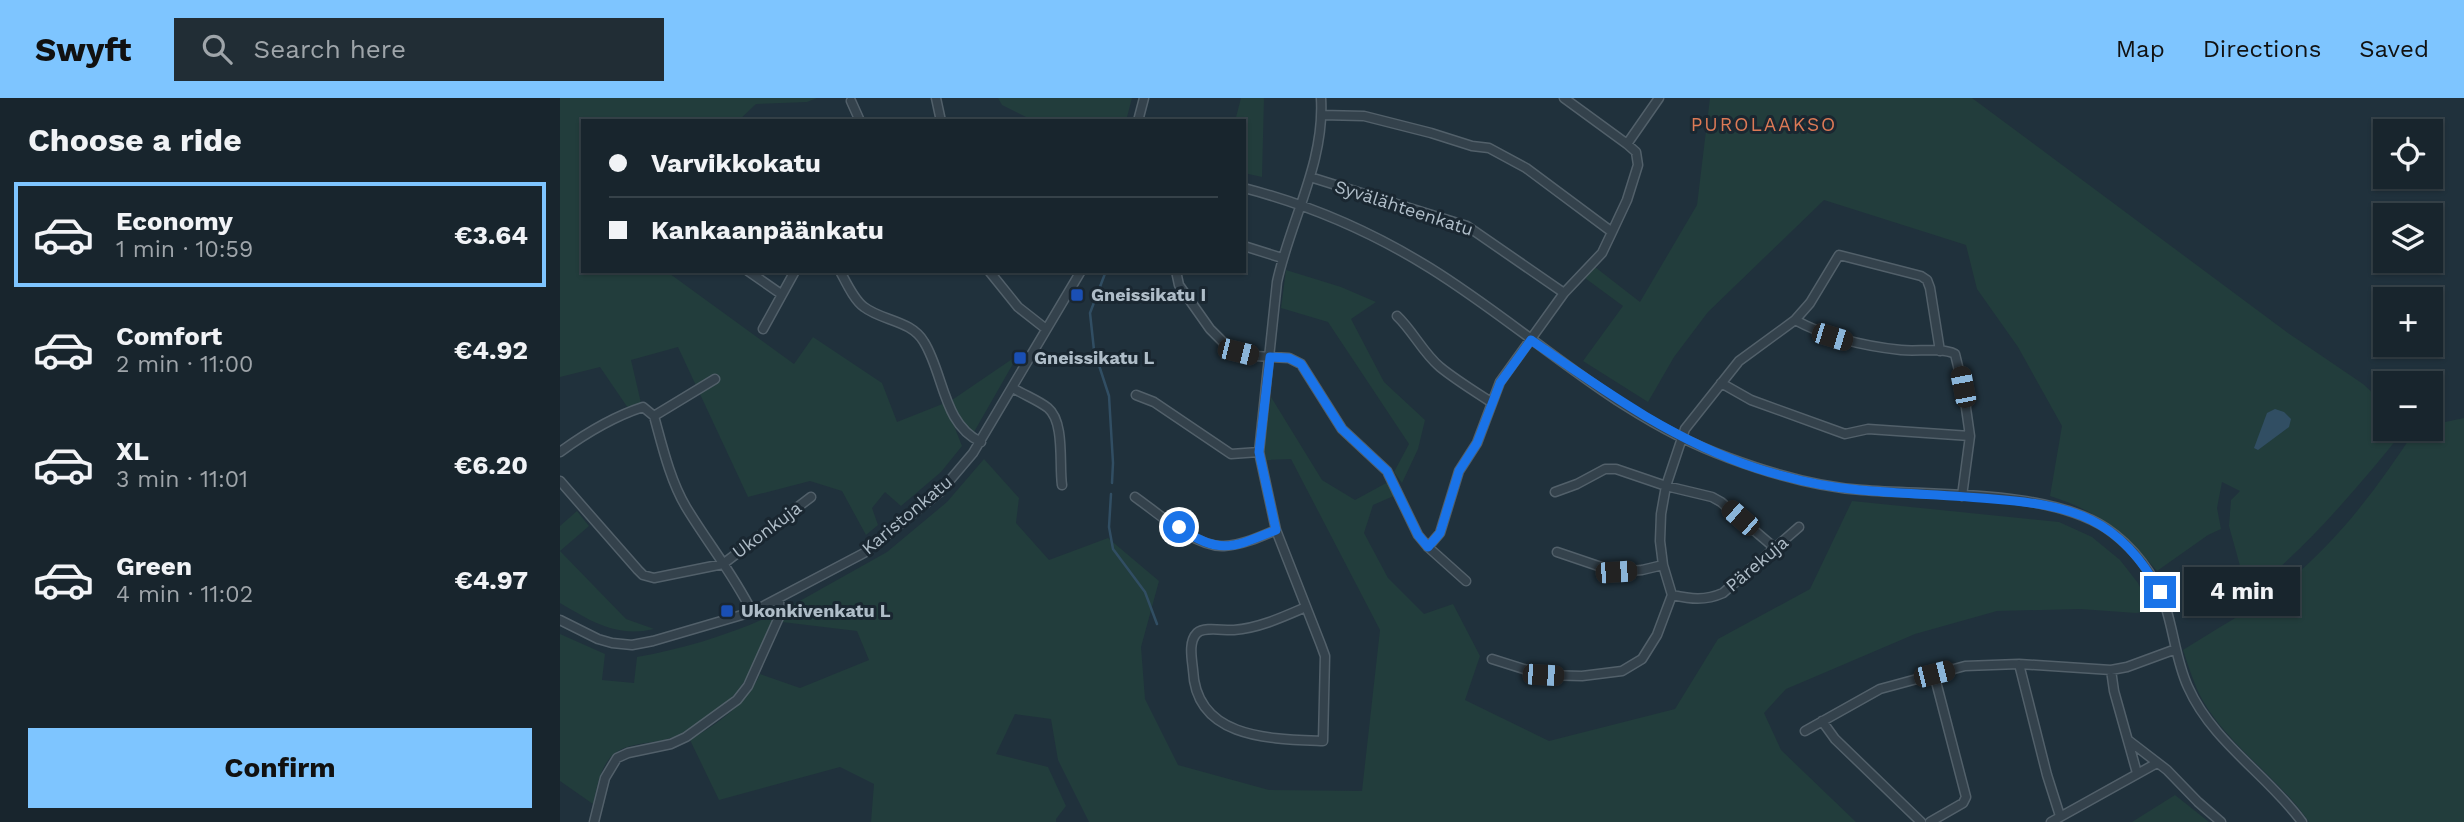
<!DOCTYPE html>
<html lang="en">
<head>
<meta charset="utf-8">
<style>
  :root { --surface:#18252d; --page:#212d35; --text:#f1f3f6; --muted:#9fa5aa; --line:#364249; --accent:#7ec5ff }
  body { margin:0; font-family:"Work Sans",sans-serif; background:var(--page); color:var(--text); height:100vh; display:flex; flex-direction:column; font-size:26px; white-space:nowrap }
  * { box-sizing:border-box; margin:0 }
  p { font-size:23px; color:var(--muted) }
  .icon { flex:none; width:38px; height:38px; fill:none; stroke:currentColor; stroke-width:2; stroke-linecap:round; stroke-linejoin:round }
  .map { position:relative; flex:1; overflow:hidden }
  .sheet { display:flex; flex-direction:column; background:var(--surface); width:560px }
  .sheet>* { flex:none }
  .hud { position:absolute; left:21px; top:21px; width:665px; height:154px; border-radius:0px; box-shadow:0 2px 5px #0004,0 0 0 2px var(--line); display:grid; align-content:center; height:154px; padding:0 28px; background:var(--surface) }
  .fabs { position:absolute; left:1813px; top:21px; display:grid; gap:14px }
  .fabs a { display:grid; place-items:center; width:70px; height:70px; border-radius:0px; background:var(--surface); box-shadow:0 2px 5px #0004,0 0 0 2px var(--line); font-size:35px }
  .end { position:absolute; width:32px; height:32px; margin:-16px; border:9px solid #1a73e8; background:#fff; box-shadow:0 0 0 4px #fff }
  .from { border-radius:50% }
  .bubble { position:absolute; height:49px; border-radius:0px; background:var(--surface); box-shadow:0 2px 5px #0004,0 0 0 2px var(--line); font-size:23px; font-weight:700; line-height:49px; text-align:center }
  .car { position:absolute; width:21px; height:42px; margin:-21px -10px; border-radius:9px; box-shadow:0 0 5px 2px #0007; background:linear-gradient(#222 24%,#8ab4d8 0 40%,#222 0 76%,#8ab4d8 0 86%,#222 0) }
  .hud b { display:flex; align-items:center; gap:24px; height:66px; font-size:26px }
  .hud b+b { border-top:2px solid var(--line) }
  .hud i { width:18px; height:18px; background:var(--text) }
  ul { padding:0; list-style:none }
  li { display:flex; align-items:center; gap:21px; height:105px; margin:0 14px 10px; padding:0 14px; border:4px solid transparent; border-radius:0px }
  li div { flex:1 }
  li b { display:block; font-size:26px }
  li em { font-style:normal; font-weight:700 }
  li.on { border-color:var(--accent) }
  li>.icon { width:63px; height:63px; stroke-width:1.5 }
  h2 { padding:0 28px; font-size:32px; line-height:84px }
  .action { display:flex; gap:14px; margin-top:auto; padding:14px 28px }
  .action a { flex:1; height:80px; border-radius:0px; background:var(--accent); color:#111; font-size:28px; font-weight:700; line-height:80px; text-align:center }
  header { display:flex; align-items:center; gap:42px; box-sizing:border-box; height:98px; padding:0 35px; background:var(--accent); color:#111 }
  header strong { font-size:33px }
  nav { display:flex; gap:38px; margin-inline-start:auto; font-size:24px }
  .search { width:490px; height:63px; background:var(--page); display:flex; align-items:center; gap:18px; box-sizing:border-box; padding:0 24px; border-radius:0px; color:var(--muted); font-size:26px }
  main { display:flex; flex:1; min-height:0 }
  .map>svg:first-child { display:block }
  .green { fill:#223d3c }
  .water { fill:#314e63 }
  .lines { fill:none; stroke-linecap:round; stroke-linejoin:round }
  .stream { stroke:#314e63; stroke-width:2.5 }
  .minor-casing { stroke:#52606a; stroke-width:11 }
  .minor { stroke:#34424c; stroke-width:8 }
  .route { stroke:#1a73e8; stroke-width:9 }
  .transit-dot { fill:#1a4fb4; stroke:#1a2731; stroke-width:2.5 }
  .labels { text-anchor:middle; stroke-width:6; stroke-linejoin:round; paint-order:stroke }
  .street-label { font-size:18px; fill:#afbdc8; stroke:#1a2731 }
  .poi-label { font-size:18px; font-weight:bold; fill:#afbdc8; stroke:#1a2731; text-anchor:start }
  .neighbourhood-label { font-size:19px; letter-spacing:2px; fill:#dd7a56; stroke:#1a2731 }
</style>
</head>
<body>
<header>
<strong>Swyft</strong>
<div class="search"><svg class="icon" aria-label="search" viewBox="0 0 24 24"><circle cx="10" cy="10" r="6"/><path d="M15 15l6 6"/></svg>Search here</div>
<nav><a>Map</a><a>Directions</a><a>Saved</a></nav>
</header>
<main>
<section class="sheet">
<h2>Choose a ride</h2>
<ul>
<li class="on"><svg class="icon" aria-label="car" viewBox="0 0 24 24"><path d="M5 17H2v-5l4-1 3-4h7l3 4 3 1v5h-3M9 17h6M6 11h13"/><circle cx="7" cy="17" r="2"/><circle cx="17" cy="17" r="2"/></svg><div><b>Economy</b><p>1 min · 10:59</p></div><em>€3.64</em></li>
<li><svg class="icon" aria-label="car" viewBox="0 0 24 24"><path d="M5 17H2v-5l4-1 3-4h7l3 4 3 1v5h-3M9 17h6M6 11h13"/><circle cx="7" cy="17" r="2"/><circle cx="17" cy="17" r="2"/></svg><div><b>Comfort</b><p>2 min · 11:00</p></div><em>€4.92</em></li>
<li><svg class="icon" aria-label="car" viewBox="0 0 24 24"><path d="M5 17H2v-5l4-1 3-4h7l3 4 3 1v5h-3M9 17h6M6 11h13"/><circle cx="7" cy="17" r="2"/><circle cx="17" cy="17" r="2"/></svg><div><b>XL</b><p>3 min · 11:01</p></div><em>€6.20</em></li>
<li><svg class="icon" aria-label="car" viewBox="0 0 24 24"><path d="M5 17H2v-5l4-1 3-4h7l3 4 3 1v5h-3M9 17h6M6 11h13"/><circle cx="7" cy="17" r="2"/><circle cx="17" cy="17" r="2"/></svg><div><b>Green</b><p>4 min · 11:02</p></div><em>€4.97</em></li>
</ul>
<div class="action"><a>Confirm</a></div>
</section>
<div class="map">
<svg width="1904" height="724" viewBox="0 0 1904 724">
  <rect width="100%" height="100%" fill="#20313c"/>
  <path class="green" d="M0 0H257L247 4 196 6 178 23H23V173H106L234 266 253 239 322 285 337 324 385 305 402 348 381 374 341 408 325 394 312 410 318 427 306 437 282 393 250 383 188 399 118 249 71 262 81 305 68 310 40 269 0 279Z
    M438 0H572L566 23H474L442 7Z
    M681 0H704L702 79 684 75V23H675Z
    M1150 0H1412L1728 235 1803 286 1825 306V331H1845C1795 393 1750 446 1688 497L1669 428 1671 402 1680 393 1662 384 1657 410 1661 431 1648 437 1597 473C1565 435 1538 413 1490 398L1502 328 1458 249 1417 191 1406 147 1264 102 1148 214 1114 259 1088 304 1023 263 1063 208 1025 180 1035 169 1080 204 1137 107Z
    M726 172 781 189 816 204 791 221 824 284 865 322 858 351 842 385 834 374 849 346 768 224 721 210Z
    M458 257 414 334 400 321 392 302Z
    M711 299 762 382 795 402 828 384 836 397 813 407 804 435 828 480 864 516 893 506 920 558 905 602 989 643 1115 611 1158 541 1250 491 1292 403 1499 424 1532 439 1560 462 1578 485 1591 513 1576 515 1520 511 1437 513 1355 536 1266 574 1226 591 1204 615 1221 652 1296 724H529L498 662 491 621 455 616 436 656 488 669 506 708 496 721V724H311L314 686 280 669 159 702 130 642C158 625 186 607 200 576L240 590 309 562 297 533 222 524 229 509 327 454 387 404 424 361 459 400 456 425 489 462 548 440 599 483 581 549 585 601 618 667 709 692 802 693 820 532 731 361 706 362 704 353Z
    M1904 320V724H1749C1719 680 1670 649 1643 603 1634 587 1629 569 1623 552 1656 531 1691 512 1722 488 1777 445 1818 389 1856 331H1871V327Z
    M17 413 29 428 0 453 66 521 94 531C56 540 31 523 0 505V428Z
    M210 518 213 524C194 565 187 593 148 620 135 629 119 638 104 642 87 646 61 645 49 661 39 674 37 690 33 706L0 683V536L45 556 42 582 74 585 77 559C122 551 169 537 210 518Z
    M1615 697 1649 724H1572Z"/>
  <path class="water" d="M1715 311 1724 314 1731 321 1729 329 1698 352 1694 350 1707 315Z"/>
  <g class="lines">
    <path class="stream" d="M546 173 530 215 534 252 549 298 553 365 552 385
      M551 396 549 429 553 451 585 494 597 526"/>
    <defs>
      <path id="minor" d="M376 0 381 23
        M291 3 300 23
        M762 17 804 18 871 35 912 48 929 50 966 70 1052 134
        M578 23 584 0
        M1067 46 1099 0
        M750 79 907 128 1004 195
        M684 90C750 107 812 134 870 170 970 232 1057 320 1169 360 1212 376 1256 389 1302 392 1374 398 1486 391 1546 430 1573 448 1595 477 1605 507 1614 534 1616 563 1628 589 1653 645 1707 676 1742 724
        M684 148 722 160
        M188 173 221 196
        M280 173C286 184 294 202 304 209 322 223 351 222 364 244 384 276 383 327 421 344
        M429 173 458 209 486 231
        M616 173 619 187 650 231 663 244 678 254 695 258 729 260 741 266 782 331 827 373 858 437 868 449 906 483
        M837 218C853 233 863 255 880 269 896 282 914 293 931 304
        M1235 222C1268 240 1303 248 1341 252 1358 254 1380 249 1395 256L1403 289 1410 338 1402 398
        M203 231 235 173
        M1161 285 1191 302 1285 336 1308 331 1410 338
        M453 290C464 297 478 302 488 310 505 324 499 367 502 387
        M576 297 594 304 671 356 699 354
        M94 318 155 281
        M0 354C26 335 52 319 83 309L94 318C102 347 110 382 126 409 147 444 174 477 192 514
        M0 383 78 472 83 477 94 480 163 466 251 399
        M995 394 1017 386 1045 371H1056L1106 388 1152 399 1161 404 1216 451
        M575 399C598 415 636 450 664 448 682 447 700 439 716 432
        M868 449 880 435 899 373 917 345 940 284 1004 195 1042 155 1052 134 1067 102 1078 67 1076 54 1067 46 1004 0
        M997 454 1056 474 1082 472 1103 467
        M1112 497C1131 501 1145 503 1163 495L1239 429
        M746 509C723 519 699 530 674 532 664 533 645 528 637 535 628 544 632 561 633 572 636 641 710 641 763 643L765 558 761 547 716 432 699 354 717 184C730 123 765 65 761 0
        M0 522 38 541 52 545 72 547 93 543 192 514 304 455 380 394 413 355 521 173
        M932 561 983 577 1022 578 1062 573 1082 561 1097 537 1112 497 1103 467 1100 443 1101 416 1106 388 1125 331 1179 263 1235 222 1250 205 1279 157 1361 178 1367 182 1370 190 1380 253
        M1459 566 1487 677 1500 718
        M1551 572 1554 593 1577 675
        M1262 623 1275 641 1361 724
        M1245 633 1320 591 1405 568 1459 566 1551 572 1567 569 1616 551
        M1568 642 1607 672 1638 704 1661 724
        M34 724 45 680 57 660 68 655 111 646 126 639 177 602 188 588 220 517 219 501
        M1370 724 1403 705 1406 699 1374 576
        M1491 724 1597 665"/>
    </defs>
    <use href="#minor" class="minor-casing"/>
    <use href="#minor" class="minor"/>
  </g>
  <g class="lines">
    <path class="route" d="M619 429C659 458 674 449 716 432L699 354 710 259 729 260 741 266 782 331 827 373 858 437 868 449 880 435 899 373 917 345 940 285 971 242C1043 292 1112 342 1196 370 1230 381 1265 389 1300 392 1344 396 1389 397 1433 401 1512 407 1560 420 1600 494"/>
  </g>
  <g class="transit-dot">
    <rect x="510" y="190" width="14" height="14" rx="3.5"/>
    <rect x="453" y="253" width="14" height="14" rx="3.5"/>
    <rect x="160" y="506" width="14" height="14" rx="3.5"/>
  </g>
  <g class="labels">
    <g class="street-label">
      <text transform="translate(844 110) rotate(18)" y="6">Syvälähteenkatu</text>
      <text transform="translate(347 417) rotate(-40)" y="6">Karistonkatu</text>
      <text transform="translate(207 432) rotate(-37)" y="6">Ukonkuja</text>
      <text transform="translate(1197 466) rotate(-40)" y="6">Pärekuja</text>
    </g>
    <g class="poi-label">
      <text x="531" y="203">Gneissikatu I</text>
      <text x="474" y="266">Gneissikatu L</text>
      <text x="181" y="519">Ukonkivenkatu L</text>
    </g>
    <g class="neighbourhood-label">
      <text x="1204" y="33">PUROLAAKSO</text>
    </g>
  </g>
</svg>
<div class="fabs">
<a><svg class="icon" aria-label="locate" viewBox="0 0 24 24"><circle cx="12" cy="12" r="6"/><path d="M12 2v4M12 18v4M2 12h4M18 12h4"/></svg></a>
<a><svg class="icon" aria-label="layers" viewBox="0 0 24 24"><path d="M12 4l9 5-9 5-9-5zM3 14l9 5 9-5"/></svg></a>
<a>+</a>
<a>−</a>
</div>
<i class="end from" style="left:619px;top:429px"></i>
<i class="end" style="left:1600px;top:494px"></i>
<div class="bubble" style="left:1624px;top:469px;width:116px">4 min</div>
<i class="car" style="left:1272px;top:239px;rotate:107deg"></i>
<i class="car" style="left:678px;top:254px;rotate:104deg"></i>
<i class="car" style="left:1403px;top:289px;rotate:349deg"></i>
<i class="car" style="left:1180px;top:420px;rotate:311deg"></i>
<i class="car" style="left:1056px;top:474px;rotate:86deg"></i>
<i class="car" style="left:1374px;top:576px;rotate:76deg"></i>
<i class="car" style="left:983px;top:577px;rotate:93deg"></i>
<div class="hud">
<b><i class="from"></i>Varvikkokatu</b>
<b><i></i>Kankaanpäänkatu</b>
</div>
</div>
</main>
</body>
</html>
